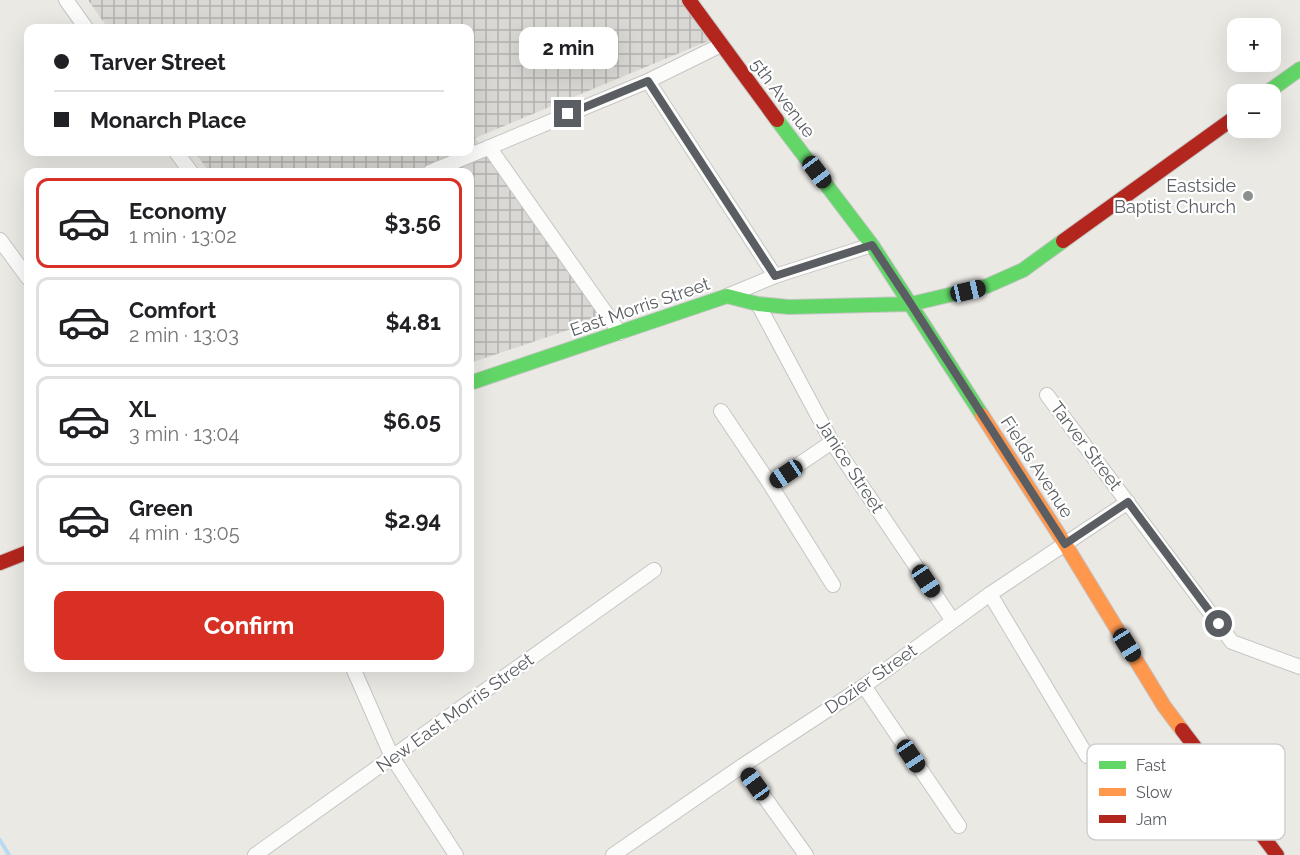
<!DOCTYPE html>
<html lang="en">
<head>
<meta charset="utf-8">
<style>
  :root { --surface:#fff; --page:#f6f6f6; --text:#202124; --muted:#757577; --line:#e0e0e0; --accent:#d93025 }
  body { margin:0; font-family:Raleway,sans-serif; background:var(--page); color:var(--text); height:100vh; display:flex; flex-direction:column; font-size:22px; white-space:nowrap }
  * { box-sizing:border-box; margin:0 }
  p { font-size:20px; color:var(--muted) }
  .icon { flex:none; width:33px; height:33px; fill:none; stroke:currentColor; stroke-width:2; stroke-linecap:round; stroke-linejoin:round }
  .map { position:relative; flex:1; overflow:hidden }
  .sheet { position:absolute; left:24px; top:168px; width:450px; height:504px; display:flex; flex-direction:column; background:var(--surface); border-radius:12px; box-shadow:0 6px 24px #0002 }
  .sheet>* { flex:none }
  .guide { position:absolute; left:24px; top:24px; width:450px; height:132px; border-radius:12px; box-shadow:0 6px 24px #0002; display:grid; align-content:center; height:132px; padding:0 30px; background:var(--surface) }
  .fabs { position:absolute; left:1227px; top:18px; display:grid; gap:12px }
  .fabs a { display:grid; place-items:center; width:54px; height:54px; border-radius:12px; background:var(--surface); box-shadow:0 6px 24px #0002; font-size:30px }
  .end { position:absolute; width:27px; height:27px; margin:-14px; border:8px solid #5a5e62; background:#fff; box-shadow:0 0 0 3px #fff }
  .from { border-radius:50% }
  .bubble { position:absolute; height:42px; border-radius:12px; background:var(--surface); box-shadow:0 6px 24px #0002; font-size:20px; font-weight:700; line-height:42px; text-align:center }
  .car { position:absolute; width:18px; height:36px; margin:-18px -9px; border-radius:8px; box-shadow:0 0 4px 2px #0007; background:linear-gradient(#222 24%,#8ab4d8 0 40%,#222 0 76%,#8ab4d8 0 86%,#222 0) }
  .guide b { display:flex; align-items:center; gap:21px; height:57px; font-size:22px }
  .guide b+b { border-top:2px solid var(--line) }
  .guide i { width:15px; height:15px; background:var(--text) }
  ul { padding:10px 0 0; list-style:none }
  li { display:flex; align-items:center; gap:18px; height:90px; margin:0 12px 9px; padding:0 18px; border:3px solid var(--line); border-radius:12px }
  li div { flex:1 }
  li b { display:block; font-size:22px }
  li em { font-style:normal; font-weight:700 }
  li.active { border-color:var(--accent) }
  li>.icon { width:54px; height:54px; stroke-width:1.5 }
  .primary-button { display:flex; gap:12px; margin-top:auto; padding:12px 30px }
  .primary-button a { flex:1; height:69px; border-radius:12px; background:var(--accent); color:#fff; font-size:24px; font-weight:700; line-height:69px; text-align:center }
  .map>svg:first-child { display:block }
  .industrial { fill:url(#industrial-grid) }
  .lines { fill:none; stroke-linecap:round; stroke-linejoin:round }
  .stream { stroke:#badaf3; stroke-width:4 }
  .street-casing { stroke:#c5c5c5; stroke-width:16 }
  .fast-casing { stroke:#c5c5c5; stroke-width:16 }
  .slow-casing { stroke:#c5c5c5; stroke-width:16 }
  .jam-casing { stroke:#c5c5c5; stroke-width:16 }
  .street { stroke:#fcfcfb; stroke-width:14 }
  .fast { stroke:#63d668; stroke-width:14 }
  .slow { stroke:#ff974d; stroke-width:14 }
  .jam { stroke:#b3261e; stroke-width:14 }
  .route { stroke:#5a5e62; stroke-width:8 }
  .poi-dot { fill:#8c8f90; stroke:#fff; stroke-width:2 }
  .labels { text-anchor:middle; stroke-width:4.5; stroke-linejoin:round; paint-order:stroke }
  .street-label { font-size:18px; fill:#5a5e62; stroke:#fff }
  .poi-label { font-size:18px; fill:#5a5e62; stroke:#fff; text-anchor:end }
  .key { fill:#fff; stroke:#cecfd0; stroke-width:1.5 }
  .key-label { font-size:16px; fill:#5a5e62 }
</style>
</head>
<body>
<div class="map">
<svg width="1300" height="855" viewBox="0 0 1300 855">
  <defs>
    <pattern id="industrial-grid" width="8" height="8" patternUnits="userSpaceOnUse" patternTransform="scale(1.5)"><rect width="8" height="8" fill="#dad8d4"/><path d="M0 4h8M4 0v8" fill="none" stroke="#b4b2af"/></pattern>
  </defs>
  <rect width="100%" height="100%" fill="#eae9e4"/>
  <path class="industrial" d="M88 0H683L713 39 475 138 604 318 470 363V172H209L195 152H470V28H108Z"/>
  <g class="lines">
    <path class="stream" d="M0 840 9 855"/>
    <defs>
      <path id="street" d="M66 0 86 28
        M648 81 775 276
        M489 147 620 333
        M176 152 191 172
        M430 172 648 81 721 45
        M0 240 28 278
        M727 296 775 276 872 245
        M758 304 832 442 953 621
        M1047 395 1232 642 1300 667
        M721 411 770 484 833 585
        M770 484 832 442
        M990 594 1087 756
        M353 668 392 757 456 855
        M864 686 959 826
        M742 766 806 855
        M255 855 654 570
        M613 855 742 766 864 686 990 594 1128 502"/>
      <path id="fast" d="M1265 94 1300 69
        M777 120 872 245 982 415
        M470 383 727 296 758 304 789 307 911 304 987 286 1023 270 1063 241"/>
      <path id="slow" d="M982 415 1065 544 1164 706 1182 730"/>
      <path id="jam" d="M689 0 777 120
        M1063 241 1238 115
        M0 563 28 552
        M1182 730 1277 855"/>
    </defs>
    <use href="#street" class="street-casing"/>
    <use href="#fast" class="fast-casing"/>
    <use href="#slow" class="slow-casing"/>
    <use href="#jam" class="jam-casing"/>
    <use href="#street" class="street"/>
    <use href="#fast" class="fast"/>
    <use href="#slow" class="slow"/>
    <use href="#jam" class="jam"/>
  </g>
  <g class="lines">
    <path class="route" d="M568 114 648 81 775 276 872 245 911 304 1065 544 1128 502 1219 624"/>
  </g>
  <circle class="poi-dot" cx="1248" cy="196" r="6"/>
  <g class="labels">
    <g class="street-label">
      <text transform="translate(783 98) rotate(53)" y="6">5th Avenue</text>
      <text transform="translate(640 307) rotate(-19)" y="6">East Morris Street</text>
      <text transform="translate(1086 446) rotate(53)" y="6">Tarver Street</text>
      <text transform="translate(850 466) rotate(57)" y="6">Janice Street</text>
      <text transform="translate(1037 467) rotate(57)" y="6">Fields Avenue</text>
      <text transform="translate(871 679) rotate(-35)" y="6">Dozier Street</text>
      <text transform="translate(455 713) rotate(-36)" y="6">New East Morris Street</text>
    </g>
    <g class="poi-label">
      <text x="1236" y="192">Eastside<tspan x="1236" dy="21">Baptist Church</tspan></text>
    </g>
  </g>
  <rect x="1087" y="744" width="198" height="96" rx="9" class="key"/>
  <rect x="1099" y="761" width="27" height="8" fill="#63d668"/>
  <rect x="1099" y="788" width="27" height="8" fill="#ff974d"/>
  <rect x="1099" y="815" width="27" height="8" fill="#b3261e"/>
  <g class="key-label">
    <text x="1136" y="771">Fast</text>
    <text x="1136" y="798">Slow</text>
    <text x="1136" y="825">Jam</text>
  </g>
</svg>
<div class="fabs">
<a>+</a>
<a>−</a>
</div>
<i class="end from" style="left:1219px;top:624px"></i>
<i class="end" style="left:568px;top:114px"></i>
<div class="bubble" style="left:519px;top:27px;width:99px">2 min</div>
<i class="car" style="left:817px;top:172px;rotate:143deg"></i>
<i class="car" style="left:968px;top:291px;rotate:77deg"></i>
<i class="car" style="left:786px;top:474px;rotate:236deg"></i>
<i class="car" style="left:926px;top:581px;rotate:146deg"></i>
<i class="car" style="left:1127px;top:645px;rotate:148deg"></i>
<i class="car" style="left:911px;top:756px;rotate:146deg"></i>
<i class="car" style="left:755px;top:784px;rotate:324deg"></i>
<div class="guide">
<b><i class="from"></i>Tarver Street</b>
<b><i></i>Monarch Place</b>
</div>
<section class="sheet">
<ul>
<li class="active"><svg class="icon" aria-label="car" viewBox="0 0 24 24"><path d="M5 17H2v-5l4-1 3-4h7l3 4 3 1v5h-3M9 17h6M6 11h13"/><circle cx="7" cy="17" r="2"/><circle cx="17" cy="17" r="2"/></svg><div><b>Economy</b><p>1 min · 13:02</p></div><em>$3.56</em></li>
<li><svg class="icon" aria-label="car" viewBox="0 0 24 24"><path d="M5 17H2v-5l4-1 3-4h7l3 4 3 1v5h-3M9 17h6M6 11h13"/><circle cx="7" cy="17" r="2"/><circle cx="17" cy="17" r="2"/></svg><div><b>Comfort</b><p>2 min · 13:03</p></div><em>$4.81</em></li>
<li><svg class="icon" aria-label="car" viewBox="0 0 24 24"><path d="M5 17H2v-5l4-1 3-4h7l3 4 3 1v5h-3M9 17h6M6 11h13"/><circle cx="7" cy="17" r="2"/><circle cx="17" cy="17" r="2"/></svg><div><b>XL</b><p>3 min · 13:04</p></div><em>$6.05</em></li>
<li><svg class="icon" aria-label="car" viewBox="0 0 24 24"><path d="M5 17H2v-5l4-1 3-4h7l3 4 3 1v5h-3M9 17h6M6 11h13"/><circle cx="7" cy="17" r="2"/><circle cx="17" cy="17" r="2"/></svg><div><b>Green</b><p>4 min · 13:05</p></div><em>$2.94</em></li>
</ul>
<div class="primary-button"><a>Confirm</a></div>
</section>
</div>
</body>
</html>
